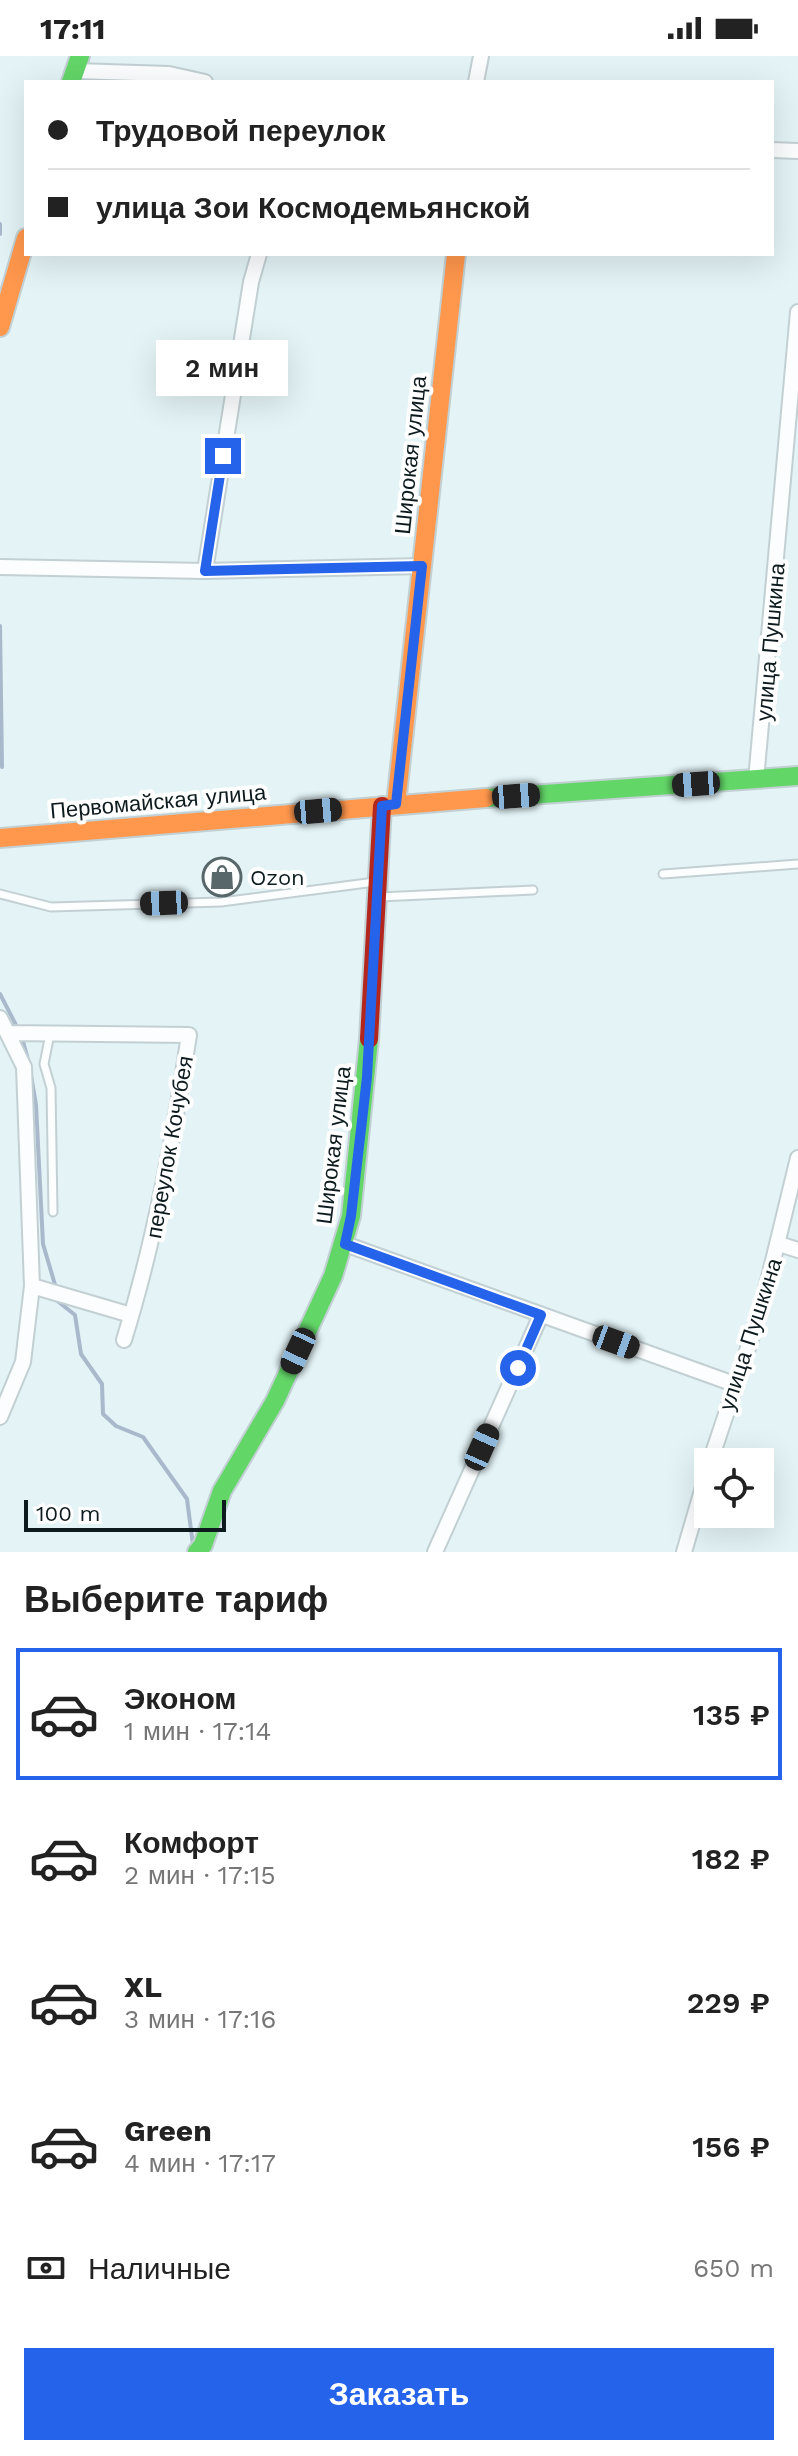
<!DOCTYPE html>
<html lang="ru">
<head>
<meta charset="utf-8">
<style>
  :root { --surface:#fff; --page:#f6f6f6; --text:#222; --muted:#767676; --line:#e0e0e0; --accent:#2563eb }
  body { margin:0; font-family:"Work Sans",sans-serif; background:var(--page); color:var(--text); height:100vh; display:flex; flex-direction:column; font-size:30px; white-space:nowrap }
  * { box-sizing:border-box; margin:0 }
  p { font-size:26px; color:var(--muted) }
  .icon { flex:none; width:44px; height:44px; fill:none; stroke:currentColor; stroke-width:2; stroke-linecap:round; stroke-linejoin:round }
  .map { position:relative; height:1496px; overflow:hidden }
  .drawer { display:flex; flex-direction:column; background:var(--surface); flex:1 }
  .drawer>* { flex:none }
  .guide { position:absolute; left:24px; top:24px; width:750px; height:176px; border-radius:0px; box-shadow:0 8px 32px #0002; display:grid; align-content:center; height:176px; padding:0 24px; background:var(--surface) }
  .buttons { position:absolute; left:694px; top:1392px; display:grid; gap:16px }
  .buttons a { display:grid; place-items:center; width:80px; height:80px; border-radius:0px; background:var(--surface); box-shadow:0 8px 32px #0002; font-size:40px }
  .scale { position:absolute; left:24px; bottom:20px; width:202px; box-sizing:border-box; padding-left:8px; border:4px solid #0d1b1e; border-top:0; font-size:22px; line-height:28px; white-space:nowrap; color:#0d1b1e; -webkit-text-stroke:6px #fff; paint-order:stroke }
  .end { position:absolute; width:36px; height:36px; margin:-18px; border:10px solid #2563eb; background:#fff; box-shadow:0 0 0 4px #fff }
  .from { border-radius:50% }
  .bubble { position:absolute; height:56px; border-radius:0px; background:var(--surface); box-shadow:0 8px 32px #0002; font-size:26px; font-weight:600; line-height:56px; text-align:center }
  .car { position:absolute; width:24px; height:48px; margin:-24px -12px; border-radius:10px; box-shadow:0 0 6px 2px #0007; background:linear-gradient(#222 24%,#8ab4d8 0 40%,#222 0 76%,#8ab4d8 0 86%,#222 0) }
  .guide b { display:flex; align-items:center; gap:28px; height:76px; font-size:30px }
  .guide b+b { border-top:2px solid var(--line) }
  .guide i { width:20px; height:20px; background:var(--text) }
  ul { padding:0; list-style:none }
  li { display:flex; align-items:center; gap:24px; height:132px; margin:0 16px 12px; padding:0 8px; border:4px solid transparent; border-radius:0px }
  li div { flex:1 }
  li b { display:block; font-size:30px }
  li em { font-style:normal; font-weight:600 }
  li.selected { border-color:var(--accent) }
  li>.icon { width:72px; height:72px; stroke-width:1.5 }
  h2 { padding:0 24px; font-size:36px; line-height:96px }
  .pay { display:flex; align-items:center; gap:20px; height:88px; padding:0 24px; font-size:30px }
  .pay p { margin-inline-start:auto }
  .cta { display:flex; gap:16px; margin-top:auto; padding:16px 24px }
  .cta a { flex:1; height:92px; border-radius:0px; background:var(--accent); color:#fff; font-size:32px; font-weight:600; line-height:92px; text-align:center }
  .status { display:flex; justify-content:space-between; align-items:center; height:56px; padding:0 40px; background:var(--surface); direction:ltr }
  .status svg { height:22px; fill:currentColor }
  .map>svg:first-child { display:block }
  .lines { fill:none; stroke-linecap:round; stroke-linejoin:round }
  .stream { stroke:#a9b8cb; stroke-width:4 }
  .lane-casing { stroke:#c2d0d3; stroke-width:11 }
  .street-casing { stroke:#c2d0d3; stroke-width:18 }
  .fast-casing { stroke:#c2d0d3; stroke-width:22 }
  .slow-casing { stroke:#c2d0d3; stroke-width:22 }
  .jam-casing { stroke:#c2d0d3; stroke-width:22 }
  .lane { stroke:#fbfdfe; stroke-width:7 }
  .street { stroke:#fbfdfe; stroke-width:14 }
  .fast { stroke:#63d668; stroke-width:18 }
  .slow { stroke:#ff974d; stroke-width:18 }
  .jam { stroke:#b3261e; stroke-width:18 }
  .route { stroke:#2563eb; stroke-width:10 }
  .labels { text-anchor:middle; stroke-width:8; stroke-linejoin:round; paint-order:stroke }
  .street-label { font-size:22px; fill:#0d1b1e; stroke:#fff }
  .poi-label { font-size:22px; fill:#0d1b1e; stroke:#fff; text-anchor:start }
</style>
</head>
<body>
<div class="status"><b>17:11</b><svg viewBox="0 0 49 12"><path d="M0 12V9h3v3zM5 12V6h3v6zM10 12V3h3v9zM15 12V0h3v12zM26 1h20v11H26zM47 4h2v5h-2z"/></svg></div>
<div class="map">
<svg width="798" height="1496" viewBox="0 0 798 1496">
  <rect width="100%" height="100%" fill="#e3f3f6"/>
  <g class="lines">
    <path class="stream" d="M0 168V178
      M0 570 2 711
      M0 938 17 971
      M22 982 29 1007
      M31 1019 36 1049 43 1188 56 1232
      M55 1243 75 1259 81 1298 102 1328 103 1358 116 1370 143 1381 187 1443 193 1489"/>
    <defs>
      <path id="lane" d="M663 818 798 808
        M0 838 51 851 221 846 375 826
        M379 841 533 834
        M50 978 44 1008 51 1032 53 1156"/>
      <path id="street" d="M75 15 169 18 205 26
        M476 26 481 0
        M772 94 798 95
        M0 511 205 515 422 510
        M205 515 251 226 259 198
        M756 724 798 256
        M0 962 24 1011 32 1230 23 1306 0 1361
        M9 977 189 979C173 1083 155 1184 124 1284
        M345 1188 734 1328
        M779 1188 798 1194
        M32 1230 131 1259
        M710 1406 762 1250 798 1102
        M435 1496 541 1259
        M684 1496 708 1414"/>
      <path id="fast" d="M71 26 80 0
        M486 742 798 720
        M197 1496 203 1489 222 1435 275 1345 333 1220 351 1160 369 983"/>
      <path id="slow" d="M0 271 26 182
        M396 748 456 198
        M0 782 486 742"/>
      <path id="jam" d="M369 983 382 750"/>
    </defs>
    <use href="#lane" class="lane-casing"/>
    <use href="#street" class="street-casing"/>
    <use href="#fast" class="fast-casing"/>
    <use href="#slow" class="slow-casing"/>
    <use href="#jam" class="jam-casing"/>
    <use href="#lane" class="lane"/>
    <use href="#street" class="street"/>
    <use href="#fast" class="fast"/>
    <use href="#slow" class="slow"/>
    <use href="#jam" class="jam"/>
  </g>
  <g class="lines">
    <path class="route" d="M223 400 205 515 422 510 396 748 382 750 367 1021 351 1160 345 1188 541 1259 518 1312"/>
  </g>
  <defs>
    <symbol id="shop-ring" viewBox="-11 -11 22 22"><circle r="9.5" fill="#fff" stroke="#58676a" stroke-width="1.5"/><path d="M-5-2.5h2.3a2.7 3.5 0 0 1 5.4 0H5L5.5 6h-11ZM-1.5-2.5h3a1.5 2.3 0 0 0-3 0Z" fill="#58676a"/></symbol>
  </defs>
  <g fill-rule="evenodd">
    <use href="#shop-ring" x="200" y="799" width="44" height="44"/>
  </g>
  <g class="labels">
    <g class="street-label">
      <text transform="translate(410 399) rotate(-84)" y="8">Широкая улица</text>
      <text transform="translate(770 586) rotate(-85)" y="8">улица Пушкина</text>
      <text transform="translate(158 745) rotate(-5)" y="8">Первомайская улица</text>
      <text transform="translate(333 1089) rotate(-83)" y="8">Широкая улица</text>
      <text transform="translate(169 1091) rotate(-80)" y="8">переулок Кочубея</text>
      <text transform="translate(750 1278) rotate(-72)" y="8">улица Пушкина</text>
    </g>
    <g class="poi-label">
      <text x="250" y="829">Ozon</text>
    </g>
  </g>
</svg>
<div class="buttons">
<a><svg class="icon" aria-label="locate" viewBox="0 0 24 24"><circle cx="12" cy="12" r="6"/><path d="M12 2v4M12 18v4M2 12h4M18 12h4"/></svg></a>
</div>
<div class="scale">100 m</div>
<i class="end from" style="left:518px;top:1312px"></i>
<i class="end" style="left:223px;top:400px"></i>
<div class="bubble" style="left:156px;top:284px;width:132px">2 мин</div>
<i class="car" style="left:696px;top:728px;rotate:266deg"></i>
<i class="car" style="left:516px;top:740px;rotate:86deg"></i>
<i class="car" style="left:318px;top:755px;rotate:85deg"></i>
<i class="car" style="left:164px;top:847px;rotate:268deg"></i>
<i class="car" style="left:616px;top:1286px;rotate:110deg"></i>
<i class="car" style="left:298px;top:1295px;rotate:205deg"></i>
<i class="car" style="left:482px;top:1391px;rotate:24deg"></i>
<div class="guide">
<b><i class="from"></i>Трудовой переулок</b>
<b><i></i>улица Зои Космодемьянской</b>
</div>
</div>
<section class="drawer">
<h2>Выберите тариф</h2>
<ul>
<li class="selected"><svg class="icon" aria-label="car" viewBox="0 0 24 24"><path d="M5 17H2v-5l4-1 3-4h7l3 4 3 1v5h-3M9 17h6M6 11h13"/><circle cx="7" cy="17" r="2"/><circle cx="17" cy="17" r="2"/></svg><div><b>Эконом</b><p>1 мин · 17:14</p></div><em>135 ₽</em></li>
<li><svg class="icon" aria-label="car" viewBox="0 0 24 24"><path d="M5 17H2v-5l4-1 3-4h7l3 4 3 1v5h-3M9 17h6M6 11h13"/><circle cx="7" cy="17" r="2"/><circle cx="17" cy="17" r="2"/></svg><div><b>Комфорт</b><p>2 мин · 17:15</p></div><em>182 ₽</em></li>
<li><svg class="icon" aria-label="car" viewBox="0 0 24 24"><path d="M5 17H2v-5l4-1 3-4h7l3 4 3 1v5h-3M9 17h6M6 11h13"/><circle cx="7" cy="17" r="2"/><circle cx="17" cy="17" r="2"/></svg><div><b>XL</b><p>3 мин · 17:16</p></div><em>229 ₽</em></li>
<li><svg class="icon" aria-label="car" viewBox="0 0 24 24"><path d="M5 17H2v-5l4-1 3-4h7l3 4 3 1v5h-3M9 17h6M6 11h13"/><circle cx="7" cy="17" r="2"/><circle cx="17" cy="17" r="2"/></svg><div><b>Green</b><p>4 мин · 17:17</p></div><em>156 ₽</em></li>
</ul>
<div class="pay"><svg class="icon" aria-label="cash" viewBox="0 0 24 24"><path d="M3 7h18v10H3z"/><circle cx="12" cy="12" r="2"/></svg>Наличные<p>650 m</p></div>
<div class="cta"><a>Заказать</a></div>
</section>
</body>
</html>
